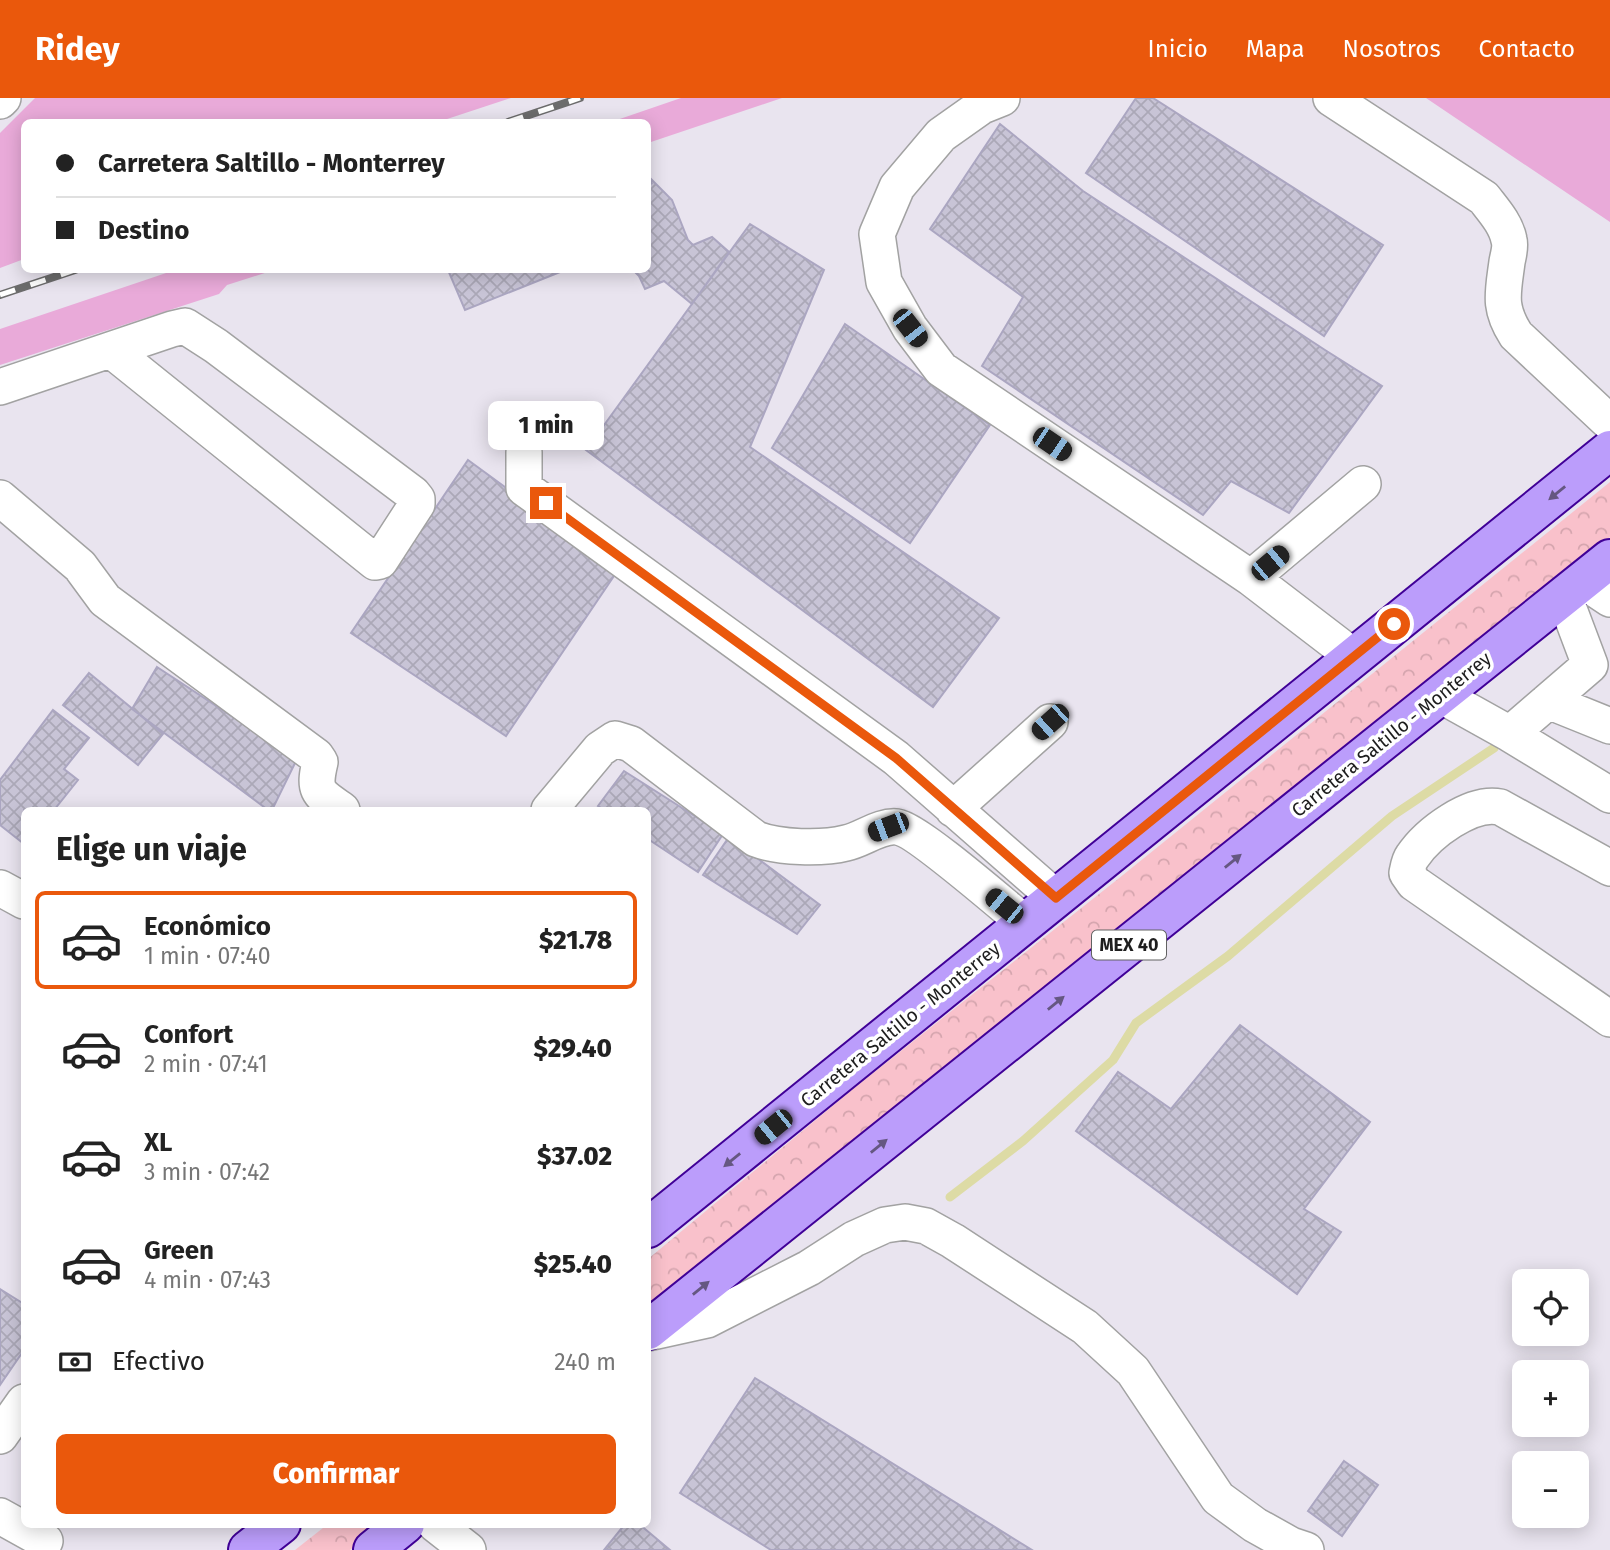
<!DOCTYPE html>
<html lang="es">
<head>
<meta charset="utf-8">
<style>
  :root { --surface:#fff; --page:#f2f2f2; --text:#222; --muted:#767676; --line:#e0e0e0; --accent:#ea580c }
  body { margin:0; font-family:"Fira Sans",sans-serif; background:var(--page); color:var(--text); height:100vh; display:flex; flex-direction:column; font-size:26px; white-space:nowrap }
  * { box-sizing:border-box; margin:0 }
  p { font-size:23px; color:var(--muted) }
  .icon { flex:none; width:38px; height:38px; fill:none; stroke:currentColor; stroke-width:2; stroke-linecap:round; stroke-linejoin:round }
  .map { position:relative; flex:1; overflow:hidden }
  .details { position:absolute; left:21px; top:709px; width:630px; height:721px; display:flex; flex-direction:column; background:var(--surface); border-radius:10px; box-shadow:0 4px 18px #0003 }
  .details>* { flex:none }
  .guide { position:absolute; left:21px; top:21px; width:630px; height:154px; border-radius:10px; box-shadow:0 4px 18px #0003; display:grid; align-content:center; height:154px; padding:0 35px; background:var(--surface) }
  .tools { position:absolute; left:1512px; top:1171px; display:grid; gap:14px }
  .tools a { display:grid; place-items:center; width:77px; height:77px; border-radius:10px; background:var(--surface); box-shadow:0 4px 18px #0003; font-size:35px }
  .end { position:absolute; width:32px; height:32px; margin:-16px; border:9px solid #ea580c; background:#fff; box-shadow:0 0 0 4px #fff }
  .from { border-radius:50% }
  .bubble { position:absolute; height:49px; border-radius:10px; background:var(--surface); box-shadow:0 4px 18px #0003; font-size:23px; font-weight:800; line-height:49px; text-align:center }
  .car { position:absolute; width:21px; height:42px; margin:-21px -10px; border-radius:9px; box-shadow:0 0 5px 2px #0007; background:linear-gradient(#222 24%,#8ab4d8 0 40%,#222 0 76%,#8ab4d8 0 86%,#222 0) }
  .guide b { display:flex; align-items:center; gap:24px; height:66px; font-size:26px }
  .guide b+b { border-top:2px solid var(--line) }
  .guide i { width:18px; height:18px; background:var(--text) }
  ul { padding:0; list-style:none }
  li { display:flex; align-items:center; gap:21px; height:98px; margin:0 14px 10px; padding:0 21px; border:4px solid transparent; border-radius:10px }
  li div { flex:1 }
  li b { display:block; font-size:26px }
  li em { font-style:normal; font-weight:800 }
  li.selected { border-color:var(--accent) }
  li>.icon { width:63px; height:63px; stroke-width:1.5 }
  h2 { padding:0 35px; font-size:32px; line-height:84px }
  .pay { display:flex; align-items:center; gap:18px; height:77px; padding:0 35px; font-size:26px }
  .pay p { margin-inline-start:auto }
  .primary-button { display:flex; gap:14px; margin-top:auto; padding:14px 35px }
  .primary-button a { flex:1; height:80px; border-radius:10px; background:var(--accent); color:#fff; font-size:28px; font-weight:800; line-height:80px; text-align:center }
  header { display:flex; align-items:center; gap:42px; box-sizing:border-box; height:98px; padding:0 35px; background:var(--accent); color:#fff }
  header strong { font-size:33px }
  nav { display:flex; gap:38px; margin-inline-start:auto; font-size:24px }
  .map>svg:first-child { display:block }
  .grass { fill:#e9aad9 }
  .park { fill:url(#park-crowns) }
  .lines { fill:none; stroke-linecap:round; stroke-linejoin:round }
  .stream { stroke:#dddba5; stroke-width:9 }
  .building { fill:url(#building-cross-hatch); stroke:#aba6c1; stroke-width:2 }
  .minor-casing { stroke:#a2a2a2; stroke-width:38 }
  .major-casing { stroke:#400197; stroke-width:42 }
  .minor { stroke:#fff; stroke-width:35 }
  .major { stroke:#bb9dfb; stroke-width:38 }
  .rail-casing { stroke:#6c6c6c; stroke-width:8 }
  .rail { stroke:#fff; stroke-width:5; stroke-dasharray:16; stroke-linecap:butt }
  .oneway { fill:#655781 }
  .route { stroke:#ea580c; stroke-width:9 }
  .labels { text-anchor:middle; stroke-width:7; stroke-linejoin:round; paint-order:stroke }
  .shield { fill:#fff; stroke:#626262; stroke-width:2 }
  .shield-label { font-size:18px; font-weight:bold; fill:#1e1e1e }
  .street-label { font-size:19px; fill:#1e1e1e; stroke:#fff }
</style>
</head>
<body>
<header>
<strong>Ridey</strong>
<nav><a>Inicio</a><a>Mapa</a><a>Nosotros</a><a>Contacto</a></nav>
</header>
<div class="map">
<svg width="1610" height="1452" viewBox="0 0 1610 1452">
  <defs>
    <pattern id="park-crowns" width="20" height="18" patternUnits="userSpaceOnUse" patternTransform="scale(1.75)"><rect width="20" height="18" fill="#f9c1cb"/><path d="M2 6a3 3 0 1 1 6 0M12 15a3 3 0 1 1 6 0" fill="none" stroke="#d5a5ae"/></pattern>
    <pattern id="building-cross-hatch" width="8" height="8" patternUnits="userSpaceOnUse" patternTransform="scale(1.75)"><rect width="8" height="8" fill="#c8c4d6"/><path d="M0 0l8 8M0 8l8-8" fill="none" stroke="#aba8b7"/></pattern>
  </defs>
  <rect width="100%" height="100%" fill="#e9e4ef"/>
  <path class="grass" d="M35 0H511L438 24H24V161L0 170V35Z
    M681 0H782L648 45V24H611Z
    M1426 0H1610V124Z
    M175 172H274L227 187 219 196 0 267V231Z"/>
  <path class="park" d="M1610 384V439L648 1212V1161L853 991 1118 781Z
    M328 1426H382L350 1452H295Z"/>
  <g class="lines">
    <path class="stream" d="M950 1099 1023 1043 1113 962 1136 925 1228 858 1392 718 1494 650"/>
  </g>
  <path class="building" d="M1136 0H1153L1383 147 1324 238 1086 75Z
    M1000 26 1083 93 1325 252 1382 288 1289 415 1231 383 1203 417 982 268 1023 199 930 131Z
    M649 79 672 102 688 142 693 147 712 139 729 154 692 206 664 183 645 191 639 178 633 172H648V82L652 86Z
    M750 126 824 172 750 349 999 520 933 609 586 352Z
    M448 172H565L465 212Z
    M845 226 990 327 910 445 772 350Z
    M468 362 618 472 506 638 351 535Z
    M157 569 297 661 272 712H268L132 611Z
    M89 575 163 636 138 667 63 607Z
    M53 612 89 640 64 671 78 682 54 712H24V746L0 727V682Z
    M624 673 723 736 698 774 648 741V712H604L598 708Z
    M729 739 820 807 797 836 703 777Z
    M1240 927 1370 1024 1304 1111 1341 1134 1297 1196 1076 1033 1118 974 1171 1011Z
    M0 1191 24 1206V1252L0 1287Z
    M755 1280 1032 1452H771L680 1395Z
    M1344 1363 1378 1387 1342 1438 1308 1413Z
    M625 1426H639L670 1452H604Z"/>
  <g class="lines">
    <defs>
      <path id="minor" d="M1002 0 982 8 941 37 897 89 877 136 884 184 910 230 941 271 1251 480 1354 559
        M1331 0 1484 100C1494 113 1506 126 1509 142 1511 149 1508 158 1507 164 1503 195 1498 209 1516 237L1610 325
        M0 3 3 0
        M0 289 172 231 185 228 216 248 413 396 417 401V406L380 463 375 464 111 252
        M524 354V390L896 660 1056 800
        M0 400 80 468 105 502 316 658 320 664C313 694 318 695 342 712
        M1251 480 1363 386
        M1583 483 1610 501
        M1440 597 1510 636 1610 697
        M1548 603 1610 628
        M1510 636 1590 567 1564 498
        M953 711 1050 624
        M549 712 600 651 615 641 631 646 756 741C779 750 822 751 846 745 862 742 880 727 897 729 916 731 1004 808 1025 825
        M1610 770 1500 709C1471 703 1428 735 1412 759 1409 763 1408 770 1407 775L1414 785 1610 921
        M0 790 24 803
        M648 1235 707 1222 809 1170 854 1141 885 1127 905 1124 926 1128 953 1143 1085 1229 1133 1273 1218 1400 1255 1427 1291 1447 1306 1452
        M0 1338 24 1304
        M0 1418 45 1443
        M435 1426 468 1452"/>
      <path id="major" d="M648 1130 1610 352
        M648 1232 1610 461
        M248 1452 281 1426
        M373 1452 405 1426"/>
    </defs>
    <use href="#minor" class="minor-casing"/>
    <use href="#major" class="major-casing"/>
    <use href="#minor" class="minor"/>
    <use href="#major" class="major"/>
    <defs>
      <path id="rail" d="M508 24 580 0
        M0 197 75 172"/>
    </defs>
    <use href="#rail" class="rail-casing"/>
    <use href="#rail" class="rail"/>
  </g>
  <defs><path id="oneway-solid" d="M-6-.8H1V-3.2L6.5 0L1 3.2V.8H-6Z" transform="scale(1.75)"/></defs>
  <g class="oneway">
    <use href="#oneway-solid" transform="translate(1557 395) rotate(141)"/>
    <use href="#oneway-solid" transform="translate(1233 763) rotate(-39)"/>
    <use href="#oneway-solid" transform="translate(1056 905) rotate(-39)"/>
    <use href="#oneway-solid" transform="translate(879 1048) rotate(-39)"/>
    <use href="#oneway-solid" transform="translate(732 1062) rotate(141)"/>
    <use href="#oneway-solid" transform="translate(701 1190) rotate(-39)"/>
  </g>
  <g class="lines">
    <path class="route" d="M546 405 896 660 1056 800 1394 526"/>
  </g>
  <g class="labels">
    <rect class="shield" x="1092" y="832.5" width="74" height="29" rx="5"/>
    <g class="shield-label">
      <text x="1129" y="853">MEX 40</text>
    </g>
    <g class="street-label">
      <text transform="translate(1391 636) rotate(-39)" y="7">Carretera Saltillo - Monterrey</text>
      <text transform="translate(900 926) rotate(-39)" y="7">Carretera Saltillo - Monterrey</text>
    </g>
  </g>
</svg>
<div class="tools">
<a><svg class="icon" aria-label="locate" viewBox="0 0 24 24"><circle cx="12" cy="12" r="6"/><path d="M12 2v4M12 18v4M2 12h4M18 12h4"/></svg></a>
<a>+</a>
<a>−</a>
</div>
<i class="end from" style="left:1394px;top:526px"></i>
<i class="end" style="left:546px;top:405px"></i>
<div class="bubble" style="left:488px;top:303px;width:116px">1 min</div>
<i class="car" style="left:910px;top:230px;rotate:142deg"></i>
<i class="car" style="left:1052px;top:346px;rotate:124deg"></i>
<i class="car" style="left:1270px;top:465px;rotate:50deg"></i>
<i class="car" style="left:1050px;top:624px;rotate:228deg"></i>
<i class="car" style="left:888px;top:729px;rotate:249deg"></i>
<i class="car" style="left:1004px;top:808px;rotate:309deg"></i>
<i class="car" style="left:773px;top:1029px;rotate:231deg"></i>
<div class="guide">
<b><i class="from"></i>Carretera Saltillo - Monterrey</b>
<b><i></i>Destino</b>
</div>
<section class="details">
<h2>Elige un viaje</h2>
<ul>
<li class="selected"><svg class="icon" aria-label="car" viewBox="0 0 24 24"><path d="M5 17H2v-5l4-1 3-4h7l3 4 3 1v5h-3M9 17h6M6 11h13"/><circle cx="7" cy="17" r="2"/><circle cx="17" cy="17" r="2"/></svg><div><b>Económico</b><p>1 min · 07:40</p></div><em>$21.78</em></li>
<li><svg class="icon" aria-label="car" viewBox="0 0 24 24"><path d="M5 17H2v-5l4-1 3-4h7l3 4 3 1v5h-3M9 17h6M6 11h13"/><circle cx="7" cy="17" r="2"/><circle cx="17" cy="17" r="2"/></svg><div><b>Confort</b><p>2 min · 07:41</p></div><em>$29.40</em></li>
<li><svg class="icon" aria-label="car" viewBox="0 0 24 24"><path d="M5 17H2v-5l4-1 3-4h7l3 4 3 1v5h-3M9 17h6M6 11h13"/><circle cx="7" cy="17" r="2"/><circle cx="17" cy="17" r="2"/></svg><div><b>XL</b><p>3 min · 07:42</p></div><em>$37.02</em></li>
<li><svg class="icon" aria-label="car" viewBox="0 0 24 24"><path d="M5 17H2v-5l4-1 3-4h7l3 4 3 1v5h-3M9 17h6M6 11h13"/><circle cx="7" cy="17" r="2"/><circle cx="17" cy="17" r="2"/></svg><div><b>Green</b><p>4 min · 07:43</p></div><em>$25.40</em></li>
</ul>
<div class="pay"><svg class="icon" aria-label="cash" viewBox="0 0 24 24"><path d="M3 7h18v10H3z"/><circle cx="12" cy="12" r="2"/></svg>Efectivo<p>240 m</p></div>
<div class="primary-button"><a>Confirmar</a></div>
</section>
</div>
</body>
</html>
